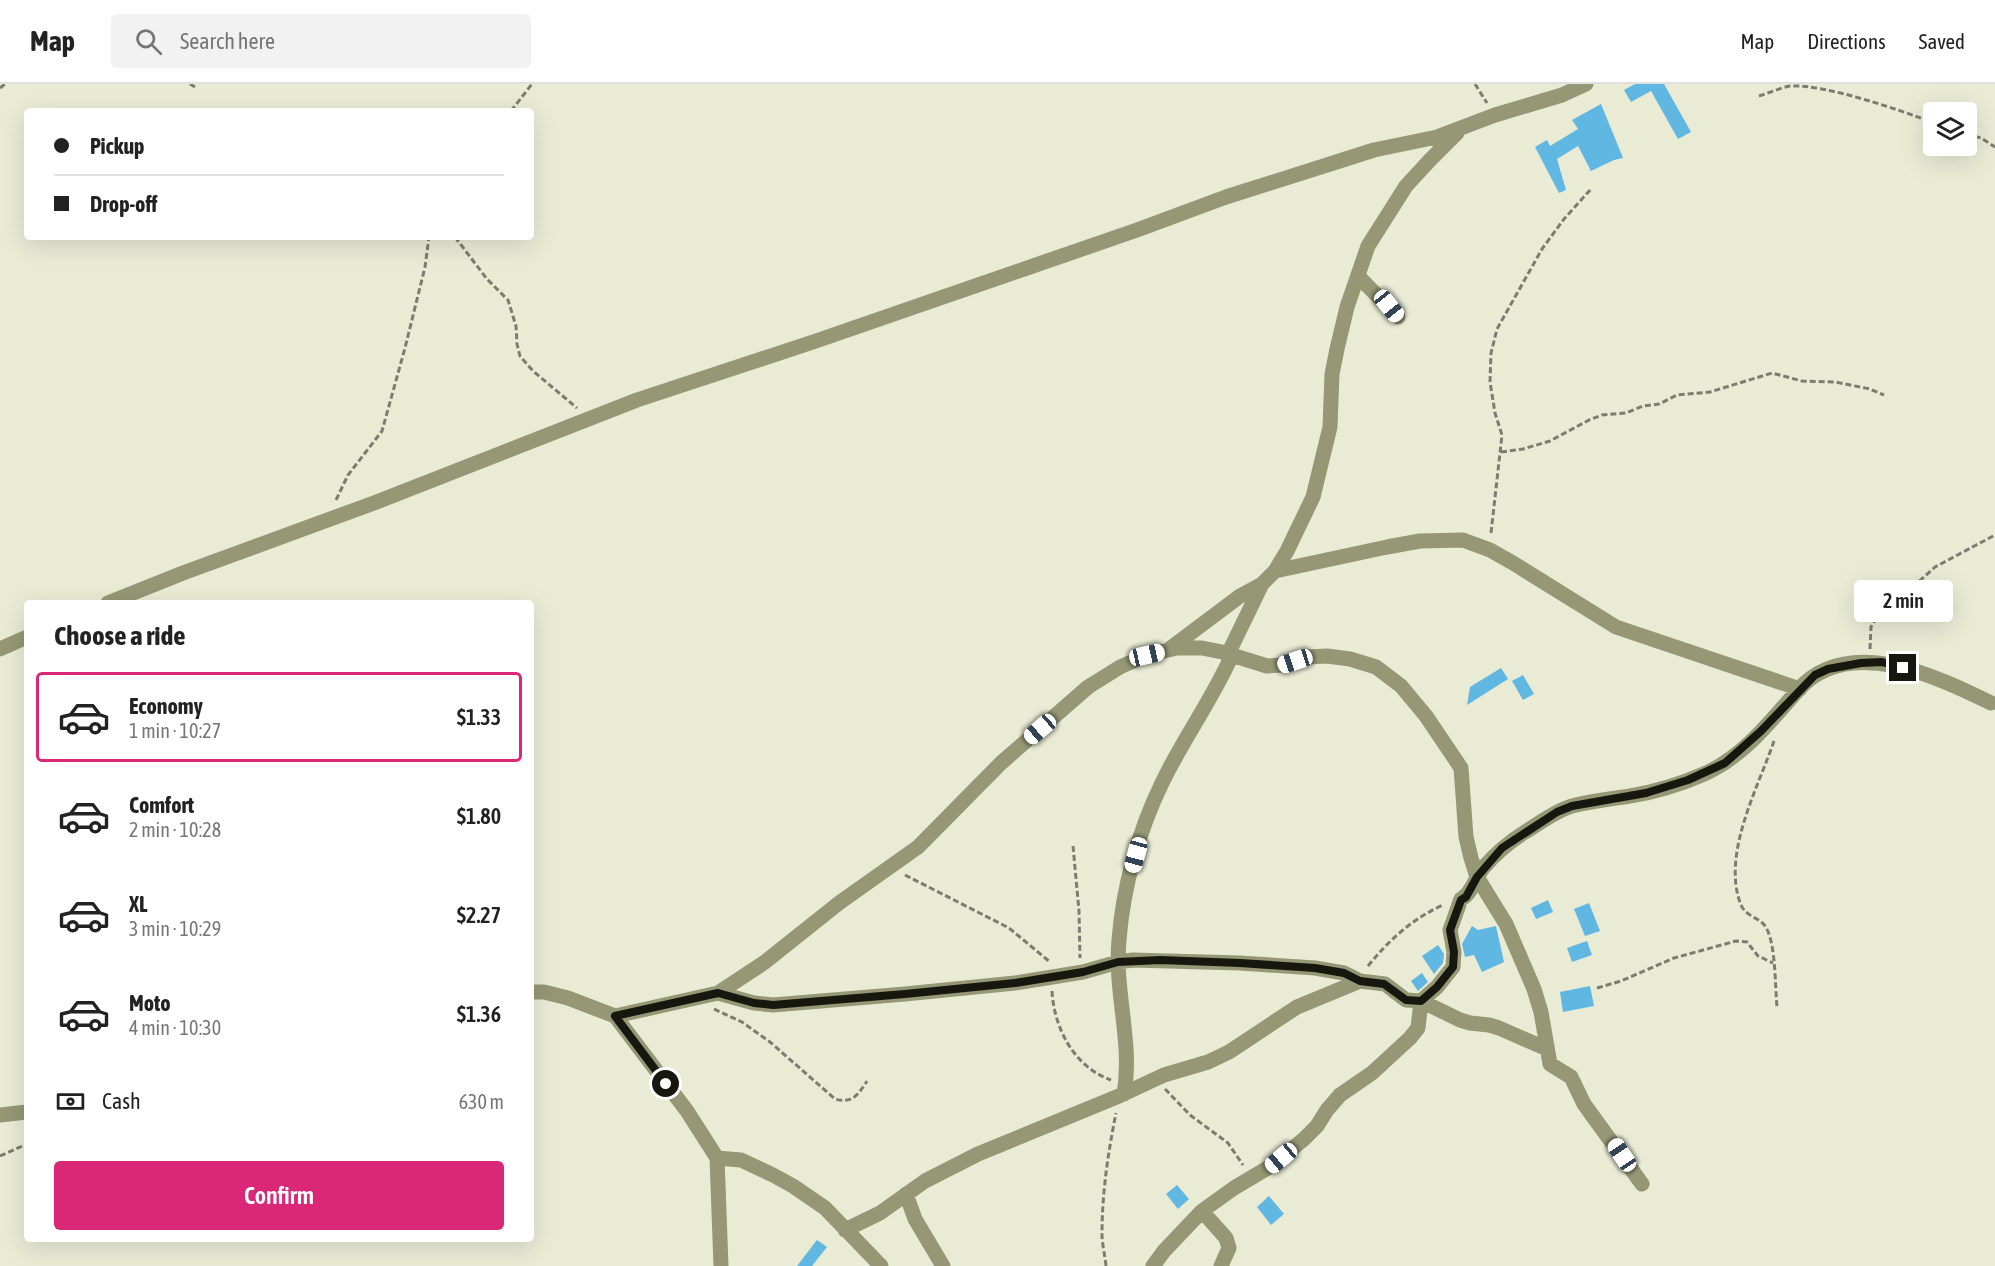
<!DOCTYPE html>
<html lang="en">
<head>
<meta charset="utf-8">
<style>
  :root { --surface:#fff; --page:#f2f2f2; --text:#222; --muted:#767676; --line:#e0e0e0; --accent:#db2777 }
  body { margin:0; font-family:"Asap Condensed",sans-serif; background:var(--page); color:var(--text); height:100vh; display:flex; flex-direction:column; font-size:22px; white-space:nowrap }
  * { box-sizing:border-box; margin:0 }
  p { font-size:20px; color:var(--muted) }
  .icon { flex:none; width:33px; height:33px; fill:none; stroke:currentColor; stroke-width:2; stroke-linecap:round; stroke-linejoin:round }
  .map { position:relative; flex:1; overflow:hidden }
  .sheet { position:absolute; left:24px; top:516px; width:510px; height:642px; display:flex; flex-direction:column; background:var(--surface); border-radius:6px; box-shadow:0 6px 24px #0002 }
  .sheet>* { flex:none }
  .guide { position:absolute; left:24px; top:24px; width:510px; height:132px; border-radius:6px; box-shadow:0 6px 24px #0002; display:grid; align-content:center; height:132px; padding:0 30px; background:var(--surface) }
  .buttons { position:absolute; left:1923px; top:18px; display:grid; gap:12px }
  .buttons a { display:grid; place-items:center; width:54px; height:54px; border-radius:6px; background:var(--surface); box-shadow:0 6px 24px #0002; font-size:30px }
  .end { position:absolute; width:27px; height:27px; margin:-14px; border:8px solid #16170f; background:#fff; box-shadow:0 0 0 3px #fff }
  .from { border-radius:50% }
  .bubble { position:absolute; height:42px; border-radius:6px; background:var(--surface); box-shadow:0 6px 24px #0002; font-size:20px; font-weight:600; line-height:42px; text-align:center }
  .car { position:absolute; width:18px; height:36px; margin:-18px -9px; border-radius:8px; box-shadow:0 0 4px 2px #0007; background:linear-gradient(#fff 24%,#345 0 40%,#fff 0 76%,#345 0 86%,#fff 0) }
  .guide b { display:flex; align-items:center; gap:21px; height:57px; font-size:22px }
  .guide b+b { border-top:2px solid var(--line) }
  .guide i { width:15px; height:15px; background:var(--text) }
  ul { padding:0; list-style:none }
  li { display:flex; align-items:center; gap:18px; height:90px; margin:0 12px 9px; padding:0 18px; border:3px solid transparent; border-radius:6px }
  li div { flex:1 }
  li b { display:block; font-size:22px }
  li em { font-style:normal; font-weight:600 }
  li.selected { border-color:var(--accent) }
  li>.icon { width:54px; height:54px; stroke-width:1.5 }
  h2 { padding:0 30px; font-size:27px; line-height:72px }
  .pay { display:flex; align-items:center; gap:15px; height:66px; padding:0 30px; font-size:22px }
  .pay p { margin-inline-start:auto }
  .primary-button { display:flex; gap:12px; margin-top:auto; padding:12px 30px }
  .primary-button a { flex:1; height:69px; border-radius:6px; background:var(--accent); color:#fff; font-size:24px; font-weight:600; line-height:69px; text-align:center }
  header { display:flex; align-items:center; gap:36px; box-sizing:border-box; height:84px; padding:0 30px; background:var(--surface); border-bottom:2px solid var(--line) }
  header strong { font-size:28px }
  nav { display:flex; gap:33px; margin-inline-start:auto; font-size:21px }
  .search { width:420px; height:54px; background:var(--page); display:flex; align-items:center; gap:15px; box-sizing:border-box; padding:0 21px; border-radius:6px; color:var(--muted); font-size:22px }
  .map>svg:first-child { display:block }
  .building { fill:#5fb7e2 }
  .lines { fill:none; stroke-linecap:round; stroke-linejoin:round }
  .path { stroke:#7c7d6e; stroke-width:3; stroke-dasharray:6 3; stroke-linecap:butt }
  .minor { stroke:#959775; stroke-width:15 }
  .route { stroke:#16170f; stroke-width:8 }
</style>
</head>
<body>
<header>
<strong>Map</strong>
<div class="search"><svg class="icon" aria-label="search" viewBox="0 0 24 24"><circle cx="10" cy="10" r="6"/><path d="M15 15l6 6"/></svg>Search here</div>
<nav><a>Map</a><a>Directions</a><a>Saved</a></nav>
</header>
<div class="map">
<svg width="1995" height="1182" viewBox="0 0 1995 1182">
  <rect width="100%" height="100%" fill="#e9ebd5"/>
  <path class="building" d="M1635 0H1664L1691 48 1678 55 1651 7 1631 18 1624 6Z
    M1601 20 1623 74 1614 76 1591 87 1578 62 1557 75 1566 106 1559 109 1535 63 1547 56 1550 62 1578 45 1572 36Z
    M1501 584 1508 595 1467 621 1470 603Z
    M1523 591 1534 610 1523 616 1512 597Z
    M1548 816 1553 828 1536 835 1531 824Z
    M1589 819 1600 847 1585 852 1574 825Z
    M1472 842 1478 846 1496 842 1504 878 1482 888 1474 871 1465 873 1462 860Z
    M1587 857 1592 871 1572 878 1567 864Z
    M1438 861 1444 870 1443 879 1434 890 1422 872Z
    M1422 889 1428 898 1418 907 1411 897Z
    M1590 902 1594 922 1563 928 1560 908Z
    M1177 1101 1189 1115 1178 1125 1166 1110Z
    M1269 1112 1284 1130 1271 1141 1257 1123Z
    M817 1156 827 1163 812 1182H797Z"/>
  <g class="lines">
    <path class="path" d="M190 0 195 3
      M1475 0 1487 19
      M0 4 5 0
      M1759 12C1769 9 1780 4 1790 2 1825 0 1900 26 1934 39
      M511 27 532 0
      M1966 50 1981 54 1995 63
      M455 153 487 195 508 216 516 242 517 260 520 272 533 287 577 324
      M1501 368 1523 365 1550 357 1589 336 1602 331 1626 329 1643 322 1659 320 1677 311 1710 308 1772 289 1802 297 1835 298 1870 305 1884 311
      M336 416 348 391 382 347 405 264 425 183 429 153
      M1491 449 1502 351 1495 329 1490 298 1491 269 1497 245 1542 165 1564 135 1591 105
      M1870 565 1871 543 1883 523 1916 500 1935 483 1995 451
      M1774 657C1758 704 1721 771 1741 821 1746 833 1759 833 1765 842 1776 857 1775 903 1777 923
      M1073 762 1079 827 1080 874
      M905 791 1009 844 1050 878
      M1368 882C1389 856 1412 835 1443 821
      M1597 904 1621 897 1674 874 1736 857 1747 858 1758 872 1773 879
      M1052 907C1054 944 1074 983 1111 996
      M714 925 742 938 770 958 835 1015C852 1020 858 1011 867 997
      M1165 1005 1190 1031 1228 1059 1243 1081
      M0 1072 27 1060
      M1106 1182C1105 1171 1102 1160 1102 1150 1102 1109 1108 1069 1116 1029"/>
    <path class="minor" d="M1358 192 1398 233
      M1275 487 1387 463 1420 457 1463 456 1490 466 1513 479 1616 543 1800 605
      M108 519 183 489 374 419 637 316 813 258 1137 146 1226 113 1374 66 1437 53 1495 31 1562 11 1586 0
      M0 565 27 553
      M1168 566 1240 512 1262 500 1275 487 1287 467 1313 413 1330 343 1332 290 1337 265 1347 223 1368 162 1406 102 1430 76 1457 49
      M1228 570 1262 500
      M531 908H544L568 914 615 932 687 1027 717 1074 721 1182
      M718 909 754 919 773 921 905 910 1015 899 1083 888 1118 878 1133 876 1240 879 1315 884 1344 889 1360 897 1385 900 1406 916 1421 917 1460 936 1470 939 1489 941 1499 944 1547 965
      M615 932 718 909 765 878 839 819 918 763 1001 679 1088 603 1120 583 1147 571 1177 564H1202L1222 568 1267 582 1282 581 1308 573 1327 572 1350 575 1376 583 1401 602 1426 632 1461 684 1466 753 1471 774 1477 793 1506 840 1534 905 1541 928 1550 980 1571 993 1584 1020 1642 1100
      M1124 1010C1133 958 1114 908 1119 856 1123 803 1139 746 1162 699 1183 655 1212 616 1232 571
      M0 1031 27 1028
      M717 1074 741 1076 773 1091 793 1102 825 1124 881 1182
      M906 1110 915 1135 943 1182
      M1202 1127 1226 1154 1229 1164 1221 1182
      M845 1146 880 1129 925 1097 978 1070 1119 1012 1164 991 1208 978 1229 968 1297 923 1360 897
      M1153 1182 1164 1167 1202 1127 1234 1104 1271 1082 1304 1055 1317 1042 1327 1026 1340 1011 1372 989 1410 954 1418 944 1421 917 1437 903 1453 883 1454 868 1450 846 1461 815C1472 810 1475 793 1484 783 1496 769 1509 758 1525 748 1540 739 1555 727 1572 722 1591 717 1611 715 1630 712 1655 708 1681 700 1704 690 1743 673 1771 637 1798 606 1848 550 1936 592 1991 619"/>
  </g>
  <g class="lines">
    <path class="route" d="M666 1000 615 932 718 909 754 919 773 921 905 910 1015 899 1083 888 1118 878 1160 876 1240 879 1315 884 1344 889 1360 897 1384 900 1406 916 1421 917 1437 903 1453 883 1454 868 1450 846 1461 816 1466 813 1477 793 1502 764 1557 728 1572 722 1646 709 1688 696 1725 679 1761 647 1815 591 1828 585 1861 579 1882 578 1903 584"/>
  </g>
</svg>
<div class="buttons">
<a><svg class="icon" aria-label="layers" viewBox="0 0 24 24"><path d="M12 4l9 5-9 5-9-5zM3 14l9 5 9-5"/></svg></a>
</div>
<i class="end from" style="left:666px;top:1000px"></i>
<i class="end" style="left:1903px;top:584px"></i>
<div class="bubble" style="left:1854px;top:496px;width:99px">2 min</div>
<i class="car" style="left:1389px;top:222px;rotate:141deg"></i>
<i class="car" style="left:1147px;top:571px;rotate:77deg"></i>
<i class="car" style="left:1295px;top:577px;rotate:252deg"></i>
<i class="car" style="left:1040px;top:645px;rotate:229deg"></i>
<i class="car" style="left:1136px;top:771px;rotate:195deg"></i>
<i class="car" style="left:1622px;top:1071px;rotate:326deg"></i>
<i class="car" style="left:1281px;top:1074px;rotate:230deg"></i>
<div class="guide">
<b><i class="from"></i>Pickup</b>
<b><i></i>Drop-off</b>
</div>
<section class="sheet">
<h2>Choose a ride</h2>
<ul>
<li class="selected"><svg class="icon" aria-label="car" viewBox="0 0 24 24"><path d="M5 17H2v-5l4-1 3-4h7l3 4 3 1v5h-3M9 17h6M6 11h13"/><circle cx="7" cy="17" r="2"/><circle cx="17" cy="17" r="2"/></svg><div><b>Economy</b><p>1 min · 10:27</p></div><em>$1.33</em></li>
<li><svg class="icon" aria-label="car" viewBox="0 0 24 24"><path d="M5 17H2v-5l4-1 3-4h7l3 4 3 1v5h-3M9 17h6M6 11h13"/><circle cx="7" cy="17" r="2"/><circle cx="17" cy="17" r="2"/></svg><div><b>Comfort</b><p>2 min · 10:28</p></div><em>$1.80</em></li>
<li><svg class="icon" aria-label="car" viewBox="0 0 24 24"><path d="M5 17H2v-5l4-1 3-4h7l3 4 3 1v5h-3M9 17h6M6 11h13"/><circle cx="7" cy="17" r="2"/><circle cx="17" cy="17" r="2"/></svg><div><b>XL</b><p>3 min · 10:29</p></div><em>$2.27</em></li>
<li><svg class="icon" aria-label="car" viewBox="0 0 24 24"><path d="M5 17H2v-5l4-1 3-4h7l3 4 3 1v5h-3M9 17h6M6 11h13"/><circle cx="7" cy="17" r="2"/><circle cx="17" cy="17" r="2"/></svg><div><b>Moto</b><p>4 min · 10:30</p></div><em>$1.36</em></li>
</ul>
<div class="pay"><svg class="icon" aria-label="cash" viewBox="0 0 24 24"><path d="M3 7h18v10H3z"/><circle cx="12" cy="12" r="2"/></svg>Cash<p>630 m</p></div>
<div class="primary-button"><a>Confirm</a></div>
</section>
</div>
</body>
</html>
